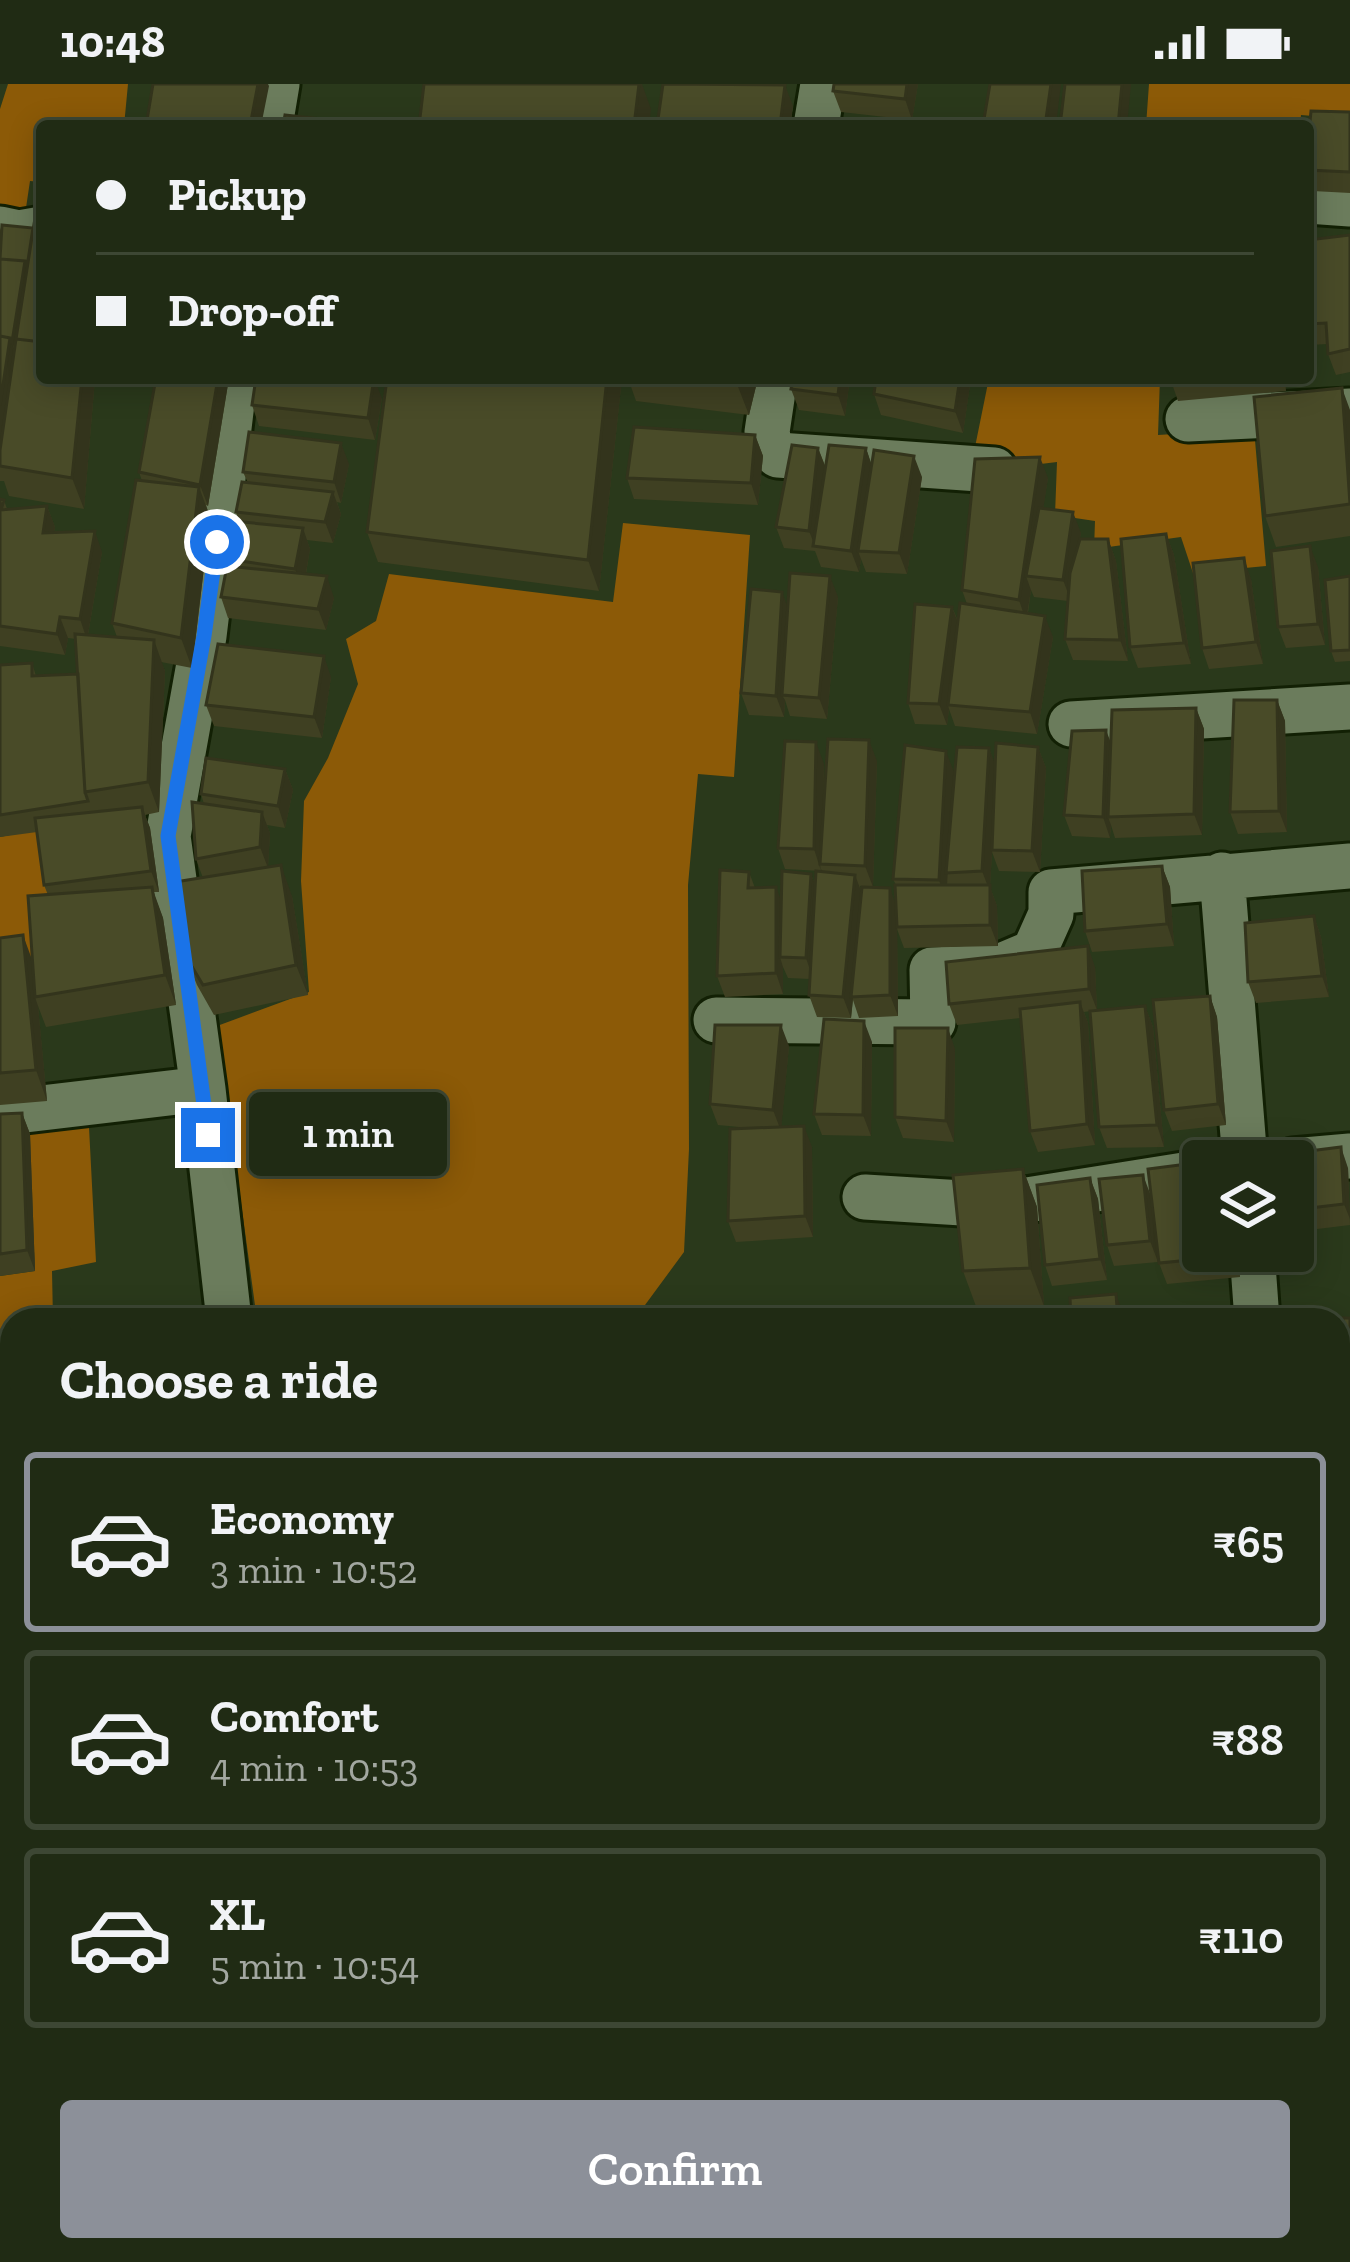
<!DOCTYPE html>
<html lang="en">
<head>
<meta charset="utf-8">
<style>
  :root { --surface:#202b14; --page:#28331d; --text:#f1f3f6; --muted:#a2a7a0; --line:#3d4734; --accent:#8c9099 }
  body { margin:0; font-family:"Zilla Slab",serif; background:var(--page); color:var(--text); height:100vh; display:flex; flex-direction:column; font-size:45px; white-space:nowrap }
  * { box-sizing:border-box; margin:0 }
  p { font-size:39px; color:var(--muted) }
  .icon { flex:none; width:66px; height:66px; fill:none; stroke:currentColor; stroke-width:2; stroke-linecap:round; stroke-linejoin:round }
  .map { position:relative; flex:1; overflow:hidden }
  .panel { position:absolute; left:0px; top:1224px; width:1350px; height:954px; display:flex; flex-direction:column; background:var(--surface); border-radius:36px 36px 0 0; box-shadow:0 6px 30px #0003,0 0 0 3px var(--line) }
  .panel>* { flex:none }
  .top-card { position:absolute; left:36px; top:36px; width:1278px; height:264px; border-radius:12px; box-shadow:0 6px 30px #0003,0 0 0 3px var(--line); display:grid; align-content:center; height:264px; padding:0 60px; background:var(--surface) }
  .fabs { position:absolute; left:1182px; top:1056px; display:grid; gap:24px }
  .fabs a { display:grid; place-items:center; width:132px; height:132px; border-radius:12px; background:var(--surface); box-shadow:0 6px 30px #0003,0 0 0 3px var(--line); font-size:60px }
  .end { position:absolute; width:54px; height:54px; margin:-27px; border:15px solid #1a73e8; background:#fff; box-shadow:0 0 0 6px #fff }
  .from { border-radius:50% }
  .bubble { position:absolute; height:84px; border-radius:12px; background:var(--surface); box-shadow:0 6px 30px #0003,0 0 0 3px var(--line); font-size:39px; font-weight:600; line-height:84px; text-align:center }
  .top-card b { display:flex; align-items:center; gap:42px; height:114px; font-size:45px }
  .top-card b+b { border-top:3px solid var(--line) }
  .top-card i { width:30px; height:30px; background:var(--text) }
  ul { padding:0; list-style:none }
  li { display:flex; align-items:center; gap:36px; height:180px; margin:0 24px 18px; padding:0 36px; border:6px solid var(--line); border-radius:12px }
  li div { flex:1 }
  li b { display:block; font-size:45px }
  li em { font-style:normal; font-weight:600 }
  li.on { border-color:var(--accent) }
  li>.icon { width:108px; height:108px; stroke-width:1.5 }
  h2 { padding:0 60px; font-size:54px; line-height:144px }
  .button { display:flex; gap:24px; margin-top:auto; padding:24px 60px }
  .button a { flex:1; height:138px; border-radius:12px; background:var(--accent); color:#fff; font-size:48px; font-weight:600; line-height:138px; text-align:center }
  .status { display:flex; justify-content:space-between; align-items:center; height:84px; padding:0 60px; background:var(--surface); direction:ltr }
  .status svg { height:33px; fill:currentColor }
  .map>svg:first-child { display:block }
  .forest { fill:#8c5a07 }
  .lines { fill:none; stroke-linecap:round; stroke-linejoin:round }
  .street-casing { stroke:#122004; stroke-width:51 }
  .street { stroke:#6b7c5c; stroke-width:45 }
  .wall { fill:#3f4022 }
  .shaded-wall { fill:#33341c }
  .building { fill:#494b28; stroke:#33341c; stroke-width:3 }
  .route { stroke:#1a73e8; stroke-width:15 }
</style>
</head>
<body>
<div class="status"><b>10:48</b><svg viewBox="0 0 49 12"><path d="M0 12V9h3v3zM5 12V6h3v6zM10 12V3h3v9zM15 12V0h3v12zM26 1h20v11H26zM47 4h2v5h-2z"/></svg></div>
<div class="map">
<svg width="1350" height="2178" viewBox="0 0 1350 2178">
  <rect width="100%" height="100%" fill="#2a391b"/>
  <path class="forest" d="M8 0H128L124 42H42V98L30 97 23 144 0 140V25Z
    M1149 0H1350V35L1301 31 1300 42H1146Z
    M989 294H1160L1158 351 1254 345 1266 482 1193 489 1181 453 1094 465 1095 437 1055 431 1057 378 1007 384 975 363Z
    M623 439 750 451 734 693 698 690 688 801 689 1065 684 1168 634 1236H257L217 942 309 908 301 797 304 717 328 674 358 600 346 555 376 537 389 490 613 518Z
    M41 745 52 822 34 881 0 885V753Z
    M88 1024 96 1178 52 1187 53 1236H12V1297L0 1298V1192L35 1187 27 1030Z
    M0 2008 6 2066 12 2067V2133L0 2131Z"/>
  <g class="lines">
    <defs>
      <path id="street" d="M270 42 277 0
        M816 42 823 0
        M1308 117 1350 120
        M0 145 19 149 42 145
        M775 294 767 348 770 364 778 371 994 386
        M1188 335 1350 327
        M1071 640 1350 623
        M1222 791 1245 1077
        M716 936 933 938 932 886 999 883 1034 868 1051 830V808L1350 782
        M0 1029 203 1005
        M1293 1077 1350 1072
        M865 1113 995 1121 1203 1088
        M1252 1167 1257 1236
        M229 1236 203 1005 168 752 204 552 235 294
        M0 1898 12 1897
        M372 2166 375 2178
        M629 2166 630 2178"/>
    </defs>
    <use href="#street" class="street-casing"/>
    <use href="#street" class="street"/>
  </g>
  <path class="wall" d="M834 0H918L912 36 841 28 833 7Z
    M793 22 790 42H651H661L658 35Z
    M1350 28V109L1313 107 1308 94V58Z
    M0 144 1 146 33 144 42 294 95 295 84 425 9 412 4 397H0Z
    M1350 151V288L1336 291 1328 270V260L1308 261V156Z
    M229 294 208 422 206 421 210 433 192 584 161 578 165 587 159 728 145 731 150 744 159 808H153L163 834 176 921 46 943 38 922 47 1017 0 1021V854L32 875 48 811 44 801 37 748 0 753V581L32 579 36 592 78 590 76 555 68 554 65 571 0 562V415L4 416 7 425 47 422 55 443 54 448 102 468 88 551 117 553 112 539 142 397 139 388Z
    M387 294H622L599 507 378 478 367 448Z
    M628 294H758L749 331 636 317Z
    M793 294H850L845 332 799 326 791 305Z
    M971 294 963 349 881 331 874 310Z
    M1170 294H1285L1286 307 1178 317Z
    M382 314 375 356 259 342 252 321Z
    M1350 326V452L1276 463 1265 432Z
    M755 351 763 372 758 421 634 415 627 394Z
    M818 364 826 384 866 364 871 380 922 393 907 490 866 488 861 475 859 488 821 483 815 467 784 464 776 443Z
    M349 380 341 419 337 418 341 430 333 459 307 456 310 465 306 490 334 514 326 546 228 534 221 513 229 482 227 475 239 438 236 428 248 399 243 388Z
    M1048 394 1043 424 1081 449 1079 458 1108 455 1116 477 1128 577 1073 576 1065 555 1068 517 1034 513 1031 506 1028 529 1053 553 1037 650 955 642 949 625 947 641 915 640 908 619 952 523 958 537 967 520 962 506Z
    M1166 450 1174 471 1191 580 1138 584 1130 563Z
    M1318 483 1325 561 1286 564 1278 543Z
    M1350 492V577L1335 578 1331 567Z
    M1251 495 1263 580 1209 585 1202 564Z
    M838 513 827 635 790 632 785 616 784 633 749 631 741 609 788 524Z
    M331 593 322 654 214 642 206 621Z
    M1277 616 1285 637 1287 748 1238 750 1230 728Z
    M1196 624 1204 645 1202 751 1115 754 1111 741 1110 754 1072 752 1064 731 1111 659Z
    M1038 663 1046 684 1040 788 999 787 992 768 990 803 997 822 998 862 904 864 897 845 898 932 859 934 853 916 851 934 817 933 809 911 810 895 788 894 783 883V910L725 913 717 892 749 788 755 804 781 816 811 790 815 801 823 788 821 785V787L785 785 778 764 824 680 823 738 877 677 873 803 860 802 861 807 896 821V801L893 795 954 688 950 743 989 664 995 682Z
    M285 685 293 706 285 744 267 741 270 749 268 783 292 812 308 911 214 931 197 901 185 871 203 794 196 775 204 720 201 710Z
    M1162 782 1170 803 1174 862 1092 868 1085 847Z
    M1314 832 1321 853 1329 913 1256 919 1248 898Z
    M1095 883 1097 926 1084 928 1088 939 1095 1061 1038 1068 1030 1047 1020 934 957 941 949 920Z
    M1210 912 1217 933 1226 1041 1172 1047 1164 1026Z
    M1145 922 1153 943 1164 1063 1107 1064 1099 1043Z
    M872 958 871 1052 822 1051 814 1030Z
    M789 962 781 1043 812 1063 813 1153 736 1158 728 1137 750 1044 718 1041 710 1020Z
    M955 965 954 1058 903 1054 895 1033Z
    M22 1029 30 1050 35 1187 0 1192V1030Z
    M1293 1077 1348 1084 1350 1141 1293 1148Z
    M1023 1085 1037 1123 1044 1222 977 1225 963 1187Z
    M1090 1094 1098 1115 1107 1196 1052 1202 1045 1181Z
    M1151 1111 1237 1167 1240 1193 1167 1200 1159 1179 1152 1121 1158 1178 1114 1182 1107 1161Z
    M0 1320 9 1321 12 1328V1891L0 1892Z
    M1350 1364V1478L1338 1479V1365Z
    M1350 1619V2107L1338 2109V1620Z
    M12 1898V2061L4 2040Z
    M272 2166H302L274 2170Z
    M376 2166H438V2176L381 2178Z
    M438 2166H564L487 2177 485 2171 442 2176Z"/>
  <path class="shaded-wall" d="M258 0H268L269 2 261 42H250Z
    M639 0H642L651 25 649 42H634Z
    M907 0H918L912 36 905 15Z
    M1051 0H1061L1056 42H1045Z
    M1122 0H1131L1127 42H1118Z
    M785 1 793 22 790 42H780Z
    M25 177 33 198 20 279 12 258Z
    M10 254 21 285 0 382V321Z
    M82 294H95L84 425 72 394Z
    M218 294H229L208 422 200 401Z
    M374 294 382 314 375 356 368 334Z
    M607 294H622L599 507 588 476Z
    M739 294H758L749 331 737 300Z
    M840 294H850L845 332 838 311Z
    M960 294H971L963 349 955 327Z
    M1342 304 1350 326V401Z
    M755 351 763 372 758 421 751 399Z
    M341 359 349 380 341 419 334 398Z
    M818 364 826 385 815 462 809 447Z
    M866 364 873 385 858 467 861 475 859 488 851 467Z
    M914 372 922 393 907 490 899 469Z
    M1040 373 1048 394 1033 493 1026 492 1031 506 1026 537 1019 516Z
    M199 403 210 433 192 584 181 554Z
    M333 408 341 430 333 459 325 438Z
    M47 422 55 443 51 470 43 449Z
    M1073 428 1081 449 1071 517 1063 496Z
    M303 444 310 465 303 506 295 485Z
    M95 447 102 468 87 556 80 535Z
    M1166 450 1174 471 1191 580 1184 559Z
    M1108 455 1116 477 1128 577 1120 556Z
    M1310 462 1318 483 1325 561 1318 540Z
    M1244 474 1251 495 1263 580 1256 558Z
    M327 492 334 514 326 546 318 525Z
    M830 492 838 513 827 635 819 614Z
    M782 508 790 529 782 611 785 616 784 633 776 612Z
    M952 523 960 544 948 621 949 625 947 641 939 620Z
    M1045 532 1053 553 1037 650 1030 628Z
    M60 533 68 554 65 571 57 550Z
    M154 556 165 587 159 728 148 698Z
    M324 572 331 593 322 654 314 633Z
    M1277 616 1285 637 1287 748 1279 727Z
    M1196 624 1204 645 1202 751 1194 730Z
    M1106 646 1114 667 1108 733 1111 741 1110 754 1103 733Z
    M869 656 877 677 873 803 865 782Z
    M816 658 824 680 822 780H820L821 787 814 765Z
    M1038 663 1046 684 1040 788 1032 767Z
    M989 664 997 685 990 803 997 822 998 862 990 841V808L982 787Z
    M946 667 954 688 946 817 939 796Z
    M285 685 293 706 285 744 278 722Z
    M142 723 150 744 159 808 151 787Z
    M262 728 270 749 268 784 260 763Z
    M281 781 292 812 308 911 296 881Z
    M1162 782 1170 803 1174 862 1167 840Z
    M811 790 819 811 813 895 806 874Z
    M855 791 863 812 851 934 843 913Z
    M152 803 163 834 176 921 165 891Z
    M776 803 784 824 780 873 783 883V910L776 889Z
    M890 804 897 825 898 932 890 911Z
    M1314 832 1321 853 1329 913 1322 892Z
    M23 851 34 881 35 913 38 922 47 1017 36 986Z
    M1088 862 1095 883 1097 926 1089 905Z
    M1210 912 1217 933 1226 1041 1218 1020Z
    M1080 918 1088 939 1095 1061 1087 1040Z
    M1145 922 1153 943 1164 1063 1157 1041Z
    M864 937 872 958 871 1052 863 1031Z
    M781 941 789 962 781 1047 773 1026Z
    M948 944 955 965 954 1058 946 1037Z
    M22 1029 30 1050 35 1187 27 1166Z
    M804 1042 812 1063 813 1153 805 1132Z
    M1341 1063 1348 1084 1350 1135 1344 1120Z
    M1023 1085 1037 1123 1044 1222 1030 1184Z
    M1143 1091 1151 1112 1158 1178 1150 1157Z
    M1090 1094 1098 1115 1107 1196 1100 1175Z
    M1232 1167H1237L1240 1193 1232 1172Z
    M1116 1210 1124 1231V1236H1118Z
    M9 1321 12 1328V1362L0 1439V1333Z
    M1075 2166H1089V2178H1075Z"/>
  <path class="building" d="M153 0H258L250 42H146Z
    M424 0H639L634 42H419Z
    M663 0 785 1 780 42H721L658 35Z
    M834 0H907L905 15 833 7Z
    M990 0H1051L1045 42 983 41Z
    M1065 0H1122L1118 42H1060Z
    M1311 27 1350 28V88L1308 86V58Z
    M285 31 386 42H283Z
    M35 134 42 135V258L16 255Z
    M2 141 33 144 27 183 25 177 0 175Z
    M1350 151V265L1328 270 1326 239 1308 240V156Z
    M0 175 25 177 12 258 10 254 0 252Z
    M0 252 10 254 0 321Z
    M16 255 42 258V294H82L72 394 0 382V366Z
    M156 294H218L200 401 139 388Z
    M256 294H374L368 334 252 321Z
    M387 294H607L588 476 367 448Z
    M687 294H739L737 300Z
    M793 294H840L838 311 791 305Z
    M876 294H960L955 327 874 310Z
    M1342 304 1350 420 1265 432 1254 313Z
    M634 343 755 351 751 399 627 394Z
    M249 348 341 359 334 398 243 388Z
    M792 361 818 364 809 447 776 443Z
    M829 361 866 364 851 467 813 462Z
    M874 366 914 372 899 469 858 467Z
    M1040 373 1019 516 962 506 975 375Z
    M136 396 199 403 181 554 112 539Z
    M242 398 333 408 325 438 236 428Z
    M0 415 4 416 1 426 47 422 43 449 95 447 80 535 60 533 57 550 0 542Z
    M1039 424 1073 428 1063 496 1026 492Z
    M232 437 303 444 295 485 227 475Z
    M1166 450 1184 559 1130 563 1121 455Z
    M1080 455H1108L1120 556 1065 555 1070 489Z
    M1310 462 1318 540 1278 543 1271 467Z
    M1244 474 1256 558 1202 564 1193 479Z
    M227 482 327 492 318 525 221 513Z
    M790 489 830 492 819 614 782 611Z
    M1350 492V566L1331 567 1325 496Z
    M751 505 782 508 776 612 741 609Z
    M960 519 1045 532 1030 628 948 621Z
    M915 520 952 523 939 620 908 619Z
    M75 550 154 556 148 698 85 708Z
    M218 560 324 572 314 633 206 621Z
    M32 579V592L78 590 85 708 88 717 0 731V581Z
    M1234 616H1277L1279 727 1230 728Z
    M1196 624 1194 730 1108 733 1112 626Z
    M1106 646 1103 733 1064 731 1072 647Z
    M828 655 869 656 865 782 820 780Z
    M785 657 816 658 814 765 778 764Z
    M996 659 1038 663 1032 767 992 766Z
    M905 661 946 667 939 796 893 795Z
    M957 663 989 664 982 787 946 789Z
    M206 674 285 685 278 722 201 710Z
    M192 718 262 728 260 763 196 775Z
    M142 723 151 787 44 801 35 734Z
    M281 781 296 881 203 901 185 871 175 798Z
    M1162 782 1167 840 1085 847 1082 787Z
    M720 786 749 788 748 804 776 803V889L717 892Z
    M782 787 811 790 806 874 780 873Z
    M816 787 855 791 843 913 809 911Z
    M895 801H990V841L897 843Z
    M152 803 165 891 35 913 28 812Z
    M862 803 890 804V911L851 913Z
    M1314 832 1322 892 1248 898 1245 839Z
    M23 851 36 986 0 989V854Z
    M1088 862 1089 905 949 920 946 878Z
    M1210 912 1218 1020 1164 1026 1153 916Z
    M1080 918 1087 1040 1030 1047 1020 925Z
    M1145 922 1157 1041 1099 1043 1090 927Z
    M824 935 864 937 863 1031 814 1030Z
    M715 941H781L773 1026 710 1020Z
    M895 944H948L946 1037 895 1033Z
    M22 1029 27 1166 0 1170V1030Z
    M804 1042 805 1132 728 1137 730 1045Z
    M1341 1063 1344 1120 1293 1126V1077H1271L1270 1072Z
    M1203 1078V1167H1232V1172L1159 1179 1148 1085Z
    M1023 1085 1030 1184 963 1187 953 1091Z
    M1143 1091 1150 1157 1107 1161 1099 1095Z
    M1090 1094 1100 1175 1045 1181 1037 1101Z
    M1116 1210 1118 1236H1071L1070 1214Z
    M1343 1234H1350V1286H1344Z
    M0 1320 9 1321 0 1333Z
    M12 1331V1432L1 1433 0 1347Z
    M1350 1364V1456L1338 1457V1365Z
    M12 1432V1597L0 1598V1433Z
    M12 1606V1858L0 1860V1607Z
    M1350 1619V1771H1338V1620Z
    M1350 1783V1901L1338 1904V1784Z
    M12 1898V2039L4 2040 0 2001V1899Z
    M1350 1910V2066L1338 2068V1913Z
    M1350 2130V2178H1329L1328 2166H1338V2131Z
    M898 2166H1075V2178H898Z
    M1172 2166H1223L1225 2178H1102V2168Z
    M542 2173V2178H482Z"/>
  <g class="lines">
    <path class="route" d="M208 1051 168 752 204 552 217 458"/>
  </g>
</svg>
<div class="fabs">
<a><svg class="icon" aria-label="layers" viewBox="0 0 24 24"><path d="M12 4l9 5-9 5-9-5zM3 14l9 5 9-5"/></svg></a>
</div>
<i class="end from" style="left:217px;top:458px"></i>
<i class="end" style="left:208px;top:1051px"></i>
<div class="bubble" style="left:249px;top:1008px;width:198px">1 min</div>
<div class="top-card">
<b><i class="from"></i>Pickup</b>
<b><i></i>Drop-off</b>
</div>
<section class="panel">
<h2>Choose a ride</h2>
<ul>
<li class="on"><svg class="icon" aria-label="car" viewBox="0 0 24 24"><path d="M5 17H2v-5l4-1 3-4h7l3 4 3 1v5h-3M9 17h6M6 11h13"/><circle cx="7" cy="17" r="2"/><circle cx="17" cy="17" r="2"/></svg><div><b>Economy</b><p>3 min · 10:52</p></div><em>₹65</em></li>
<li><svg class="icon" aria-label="car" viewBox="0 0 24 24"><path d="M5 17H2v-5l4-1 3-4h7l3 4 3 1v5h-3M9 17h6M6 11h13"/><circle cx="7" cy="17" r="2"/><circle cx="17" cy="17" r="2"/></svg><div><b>Comfort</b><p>4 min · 10:53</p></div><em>₹88</em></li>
<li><svg class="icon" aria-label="car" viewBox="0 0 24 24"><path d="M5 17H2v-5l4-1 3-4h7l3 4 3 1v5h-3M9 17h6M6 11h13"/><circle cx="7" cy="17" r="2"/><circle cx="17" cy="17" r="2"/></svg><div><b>XL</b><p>5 min · 10:54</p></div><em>₹110</em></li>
</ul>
<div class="button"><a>Confirm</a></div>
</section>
</div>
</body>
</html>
